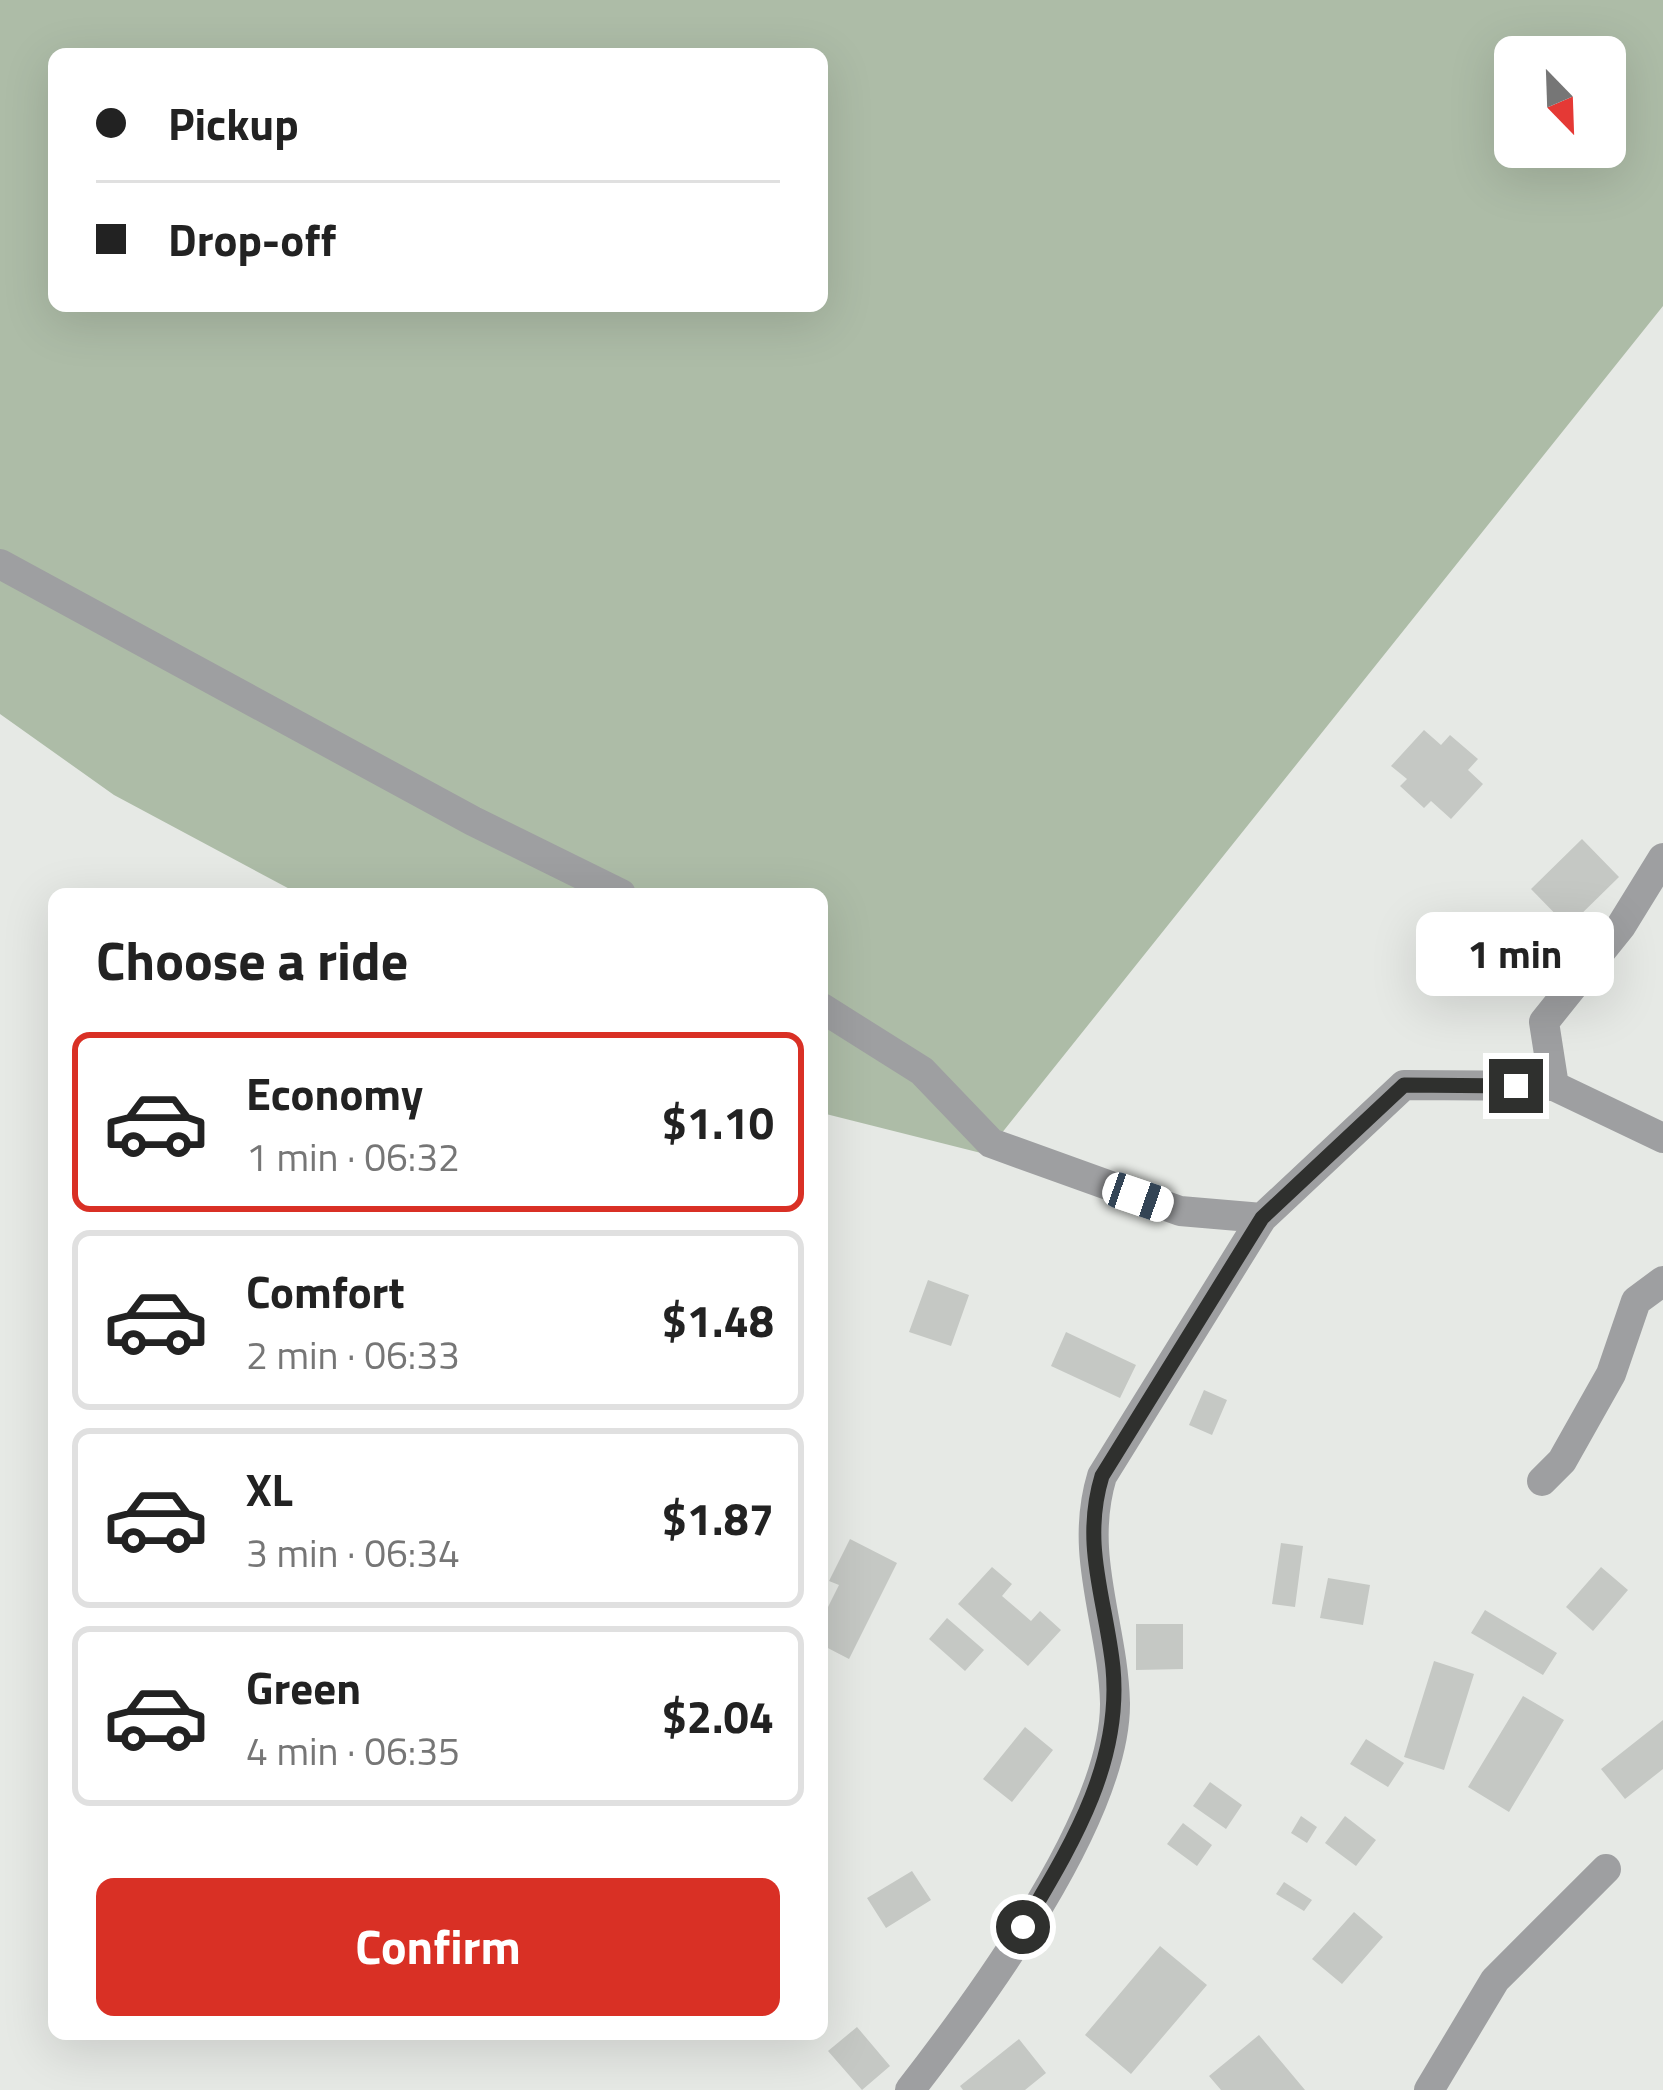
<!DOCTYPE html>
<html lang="en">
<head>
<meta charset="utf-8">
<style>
  :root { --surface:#fff; --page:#f6f6f6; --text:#222; --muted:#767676; --line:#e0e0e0; --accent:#d93025 }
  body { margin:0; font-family:"Titillium Web",sans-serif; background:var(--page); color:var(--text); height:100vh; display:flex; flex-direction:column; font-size:45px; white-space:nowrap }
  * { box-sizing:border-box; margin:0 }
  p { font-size:39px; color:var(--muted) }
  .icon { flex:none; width:66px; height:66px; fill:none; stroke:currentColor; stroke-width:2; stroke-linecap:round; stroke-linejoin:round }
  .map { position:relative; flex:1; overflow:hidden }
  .panel { position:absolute; left:48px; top:888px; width:780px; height:1152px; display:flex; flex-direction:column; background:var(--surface); border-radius:18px; box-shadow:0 12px 48px #0002 }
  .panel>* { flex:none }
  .hud { position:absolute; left:48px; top:48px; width:780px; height:264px; border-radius:18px; box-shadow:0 12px 48px #0002; display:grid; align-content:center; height:264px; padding:0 48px; background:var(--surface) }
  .needle { width:78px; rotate:157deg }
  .fabs { position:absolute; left:1494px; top:36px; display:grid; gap:24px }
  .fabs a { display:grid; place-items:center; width:132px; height:132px; border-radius:18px; background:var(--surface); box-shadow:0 12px 48px #0002; font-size:60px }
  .end { position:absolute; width:54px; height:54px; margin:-27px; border:15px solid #2f302e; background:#fff; box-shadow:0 0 0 6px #fff }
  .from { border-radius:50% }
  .bubble { position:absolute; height:84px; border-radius:18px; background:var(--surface); box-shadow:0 12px 48px #0002; font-size:39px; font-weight:700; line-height:84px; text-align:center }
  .car { position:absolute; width:36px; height:72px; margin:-36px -18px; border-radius:15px; box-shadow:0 0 9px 3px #0007; background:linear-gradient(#fff 24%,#345 0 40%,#fff 0 76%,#345 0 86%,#fff 0) }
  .hud b { display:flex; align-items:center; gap:42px; height:114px; font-size:45px }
  .hud b+b { border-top:3px solid var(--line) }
  .hud i { width:30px; height:30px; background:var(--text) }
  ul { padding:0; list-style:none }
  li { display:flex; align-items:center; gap:36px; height:180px; margin:0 24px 18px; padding:0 24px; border:6px solid var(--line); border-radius:18px }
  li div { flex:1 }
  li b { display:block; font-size:45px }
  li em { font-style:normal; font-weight:700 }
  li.current { border-color:var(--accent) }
  li>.icon { width:108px; height:108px; stroke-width:1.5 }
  h2 { padding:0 48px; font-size:54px; line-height:144px }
  .primary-button { display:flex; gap:24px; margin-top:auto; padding:24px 48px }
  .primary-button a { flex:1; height:138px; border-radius:18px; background:var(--accent); color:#fff; font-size:48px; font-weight:700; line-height:138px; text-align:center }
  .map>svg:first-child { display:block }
  .green { fill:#adbca7; fill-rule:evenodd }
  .building { fill:#c5c8c4 }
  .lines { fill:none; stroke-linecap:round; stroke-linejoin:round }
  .minor { stroke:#9e9fa1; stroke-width:30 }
  .route { stroke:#2f302e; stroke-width:15 }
</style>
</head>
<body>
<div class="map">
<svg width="1663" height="2090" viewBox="0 0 1663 2090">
  <rect width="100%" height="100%" fill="#e6e9e5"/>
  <path class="green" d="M0 0H1663V306L985 1154 822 1113V894H299L114 795 0 714ZM54 54H822V306H54ZM1515 57H1605V147H1515Z"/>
  <path class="building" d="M1424 730 1441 745 1450 735 1478 759 1468 770 1483 784 1451 819 1431 801 1424 808 1400 786 1407 779 1391 766Z
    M1582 839 1619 877 1568 927 1531 889Z
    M928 1280 969 1295 951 1346 909 1332Z
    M1066 1332 1136 1365 1120 1398 1051 1366Z
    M1204 1390 1227 1400 1212 1435 1189 1425Z
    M850 1539 897 1563 849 1659 822 1645V1619L839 1585 829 1581Z
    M1281 1543 1303 1546 1295 1607 1272 1604Z
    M992 1567 1012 1584 1002 1596 1031 1621 1040 1611 1061 1630 1028 1666 958 1604Z
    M1601 1567 1628 1590 1593 1631 1566 1607Z
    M1328 1578 1370 1585 1363 1625 1320 1618Z
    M1485 1610 1557 1653 1543 1675 1471 1633Z
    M947 1618 984 1650 965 1671 929 1639Z
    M1136 1624H1183V1669L1136 1670Z
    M1434 1661 1474 1674 1444 1770 1404 1757Z
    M1523 1696 1564 1720 1509 1812 1468 1787Z
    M1663 1720V1769L1625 1799 1601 1769Z
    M1025 1727 1053 1750 1012 1802 983 1779Z
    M1366 1739 1404 1763 1388 1787 1350 1764Z
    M1210 1782 1242 1805 1226 1829 1193 1806Z
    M1301 1816 1317 1827 1307 1843 1291 1833Z
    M1345 1816 1376 1840 1356 1866 1325 1843Z
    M1183 1823 1212 1845 1197 1866 1167 1844Z
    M912 1871 931 1900 886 1928 867 1898Z
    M1284 1882 1312 1900 1304 1911 1276 1894Z
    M1354 1912 1383 1937 1342 1984 1312 1959Z
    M1160 1946 1207 1985 1131 2074 1085 2035Z
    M857 2027 890 2066 862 2090 828 2051Z
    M1259 2035 1305 2090H1221L1209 2076Z
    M1019 2039 1046 2073 1025 2090H963L960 2086Z"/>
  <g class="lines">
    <path class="minor" d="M0 564 473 821 621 894
      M822 1008 922 1071 991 1143 1180 1211 1262 1218
      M1554 1086 1544 1022 1621 926 1663 858
      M1542 1481 1562 1461 1611 1374 1636 1301 1663 1281
      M910 2090C979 2001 1116 1817 1115 1703 1113 1624 1078 1555 1102 1476L1262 1218 1404 1085 1554 1086 1663 1138
      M1429 2090 1495 1980 1606 1869"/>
  </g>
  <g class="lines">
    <path class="route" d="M1023 1927C1070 1847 1122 1765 1113 1668 1106 1600 1081 1545 1102 1476L1262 1218 1404 1085 1516 1086"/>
  </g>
</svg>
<div class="fabs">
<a><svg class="needle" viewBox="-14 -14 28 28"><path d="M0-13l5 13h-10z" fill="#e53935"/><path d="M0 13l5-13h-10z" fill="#767676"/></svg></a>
</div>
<i class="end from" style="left:1023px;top:1927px"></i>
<i class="end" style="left:1516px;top:1086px"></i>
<div class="bubble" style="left:1416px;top:912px;width:198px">1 min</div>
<i class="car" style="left:1138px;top:1197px;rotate:109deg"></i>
<div class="hud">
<b><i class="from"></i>Pickup</b>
<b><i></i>Drop-off</b>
</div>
<section class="panel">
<h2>Choose a ride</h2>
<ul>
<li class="current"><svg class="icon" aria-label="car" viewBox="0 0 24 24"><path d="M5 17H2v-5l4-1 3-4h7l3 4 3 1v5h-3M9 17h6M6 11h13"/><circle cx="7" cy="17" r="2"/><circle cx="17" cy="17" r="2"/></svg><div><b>Economy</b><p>1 min · 06:32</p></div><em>$1.10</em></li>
<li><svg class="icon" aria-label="car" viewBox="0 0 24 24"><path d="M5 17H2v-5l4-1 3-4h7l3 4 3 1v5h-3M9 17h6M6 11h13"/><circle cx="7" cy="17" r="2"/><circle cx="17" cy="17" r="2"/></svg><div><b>Comfort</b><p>2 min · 06:33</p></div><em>$1.48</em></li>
<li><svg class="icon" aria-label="car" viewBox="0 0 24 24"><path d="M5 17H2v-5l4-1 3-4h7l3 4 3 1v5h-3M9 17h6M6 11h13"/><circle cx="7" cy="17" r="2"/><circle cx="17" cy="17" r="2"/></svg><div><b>XL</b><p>3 min · 06:34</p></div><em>$1.87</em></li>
<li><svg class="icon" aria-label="car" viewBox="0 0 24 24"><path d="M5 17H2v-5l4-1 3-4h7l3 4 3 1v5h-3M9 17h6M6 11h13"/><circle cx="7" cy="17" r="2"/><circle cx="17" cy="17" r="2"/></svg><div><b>Green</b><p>4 min · 06:35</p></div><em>$2.04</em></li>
</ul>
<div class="primary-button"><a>Confirm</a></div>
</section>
</div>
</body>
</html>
